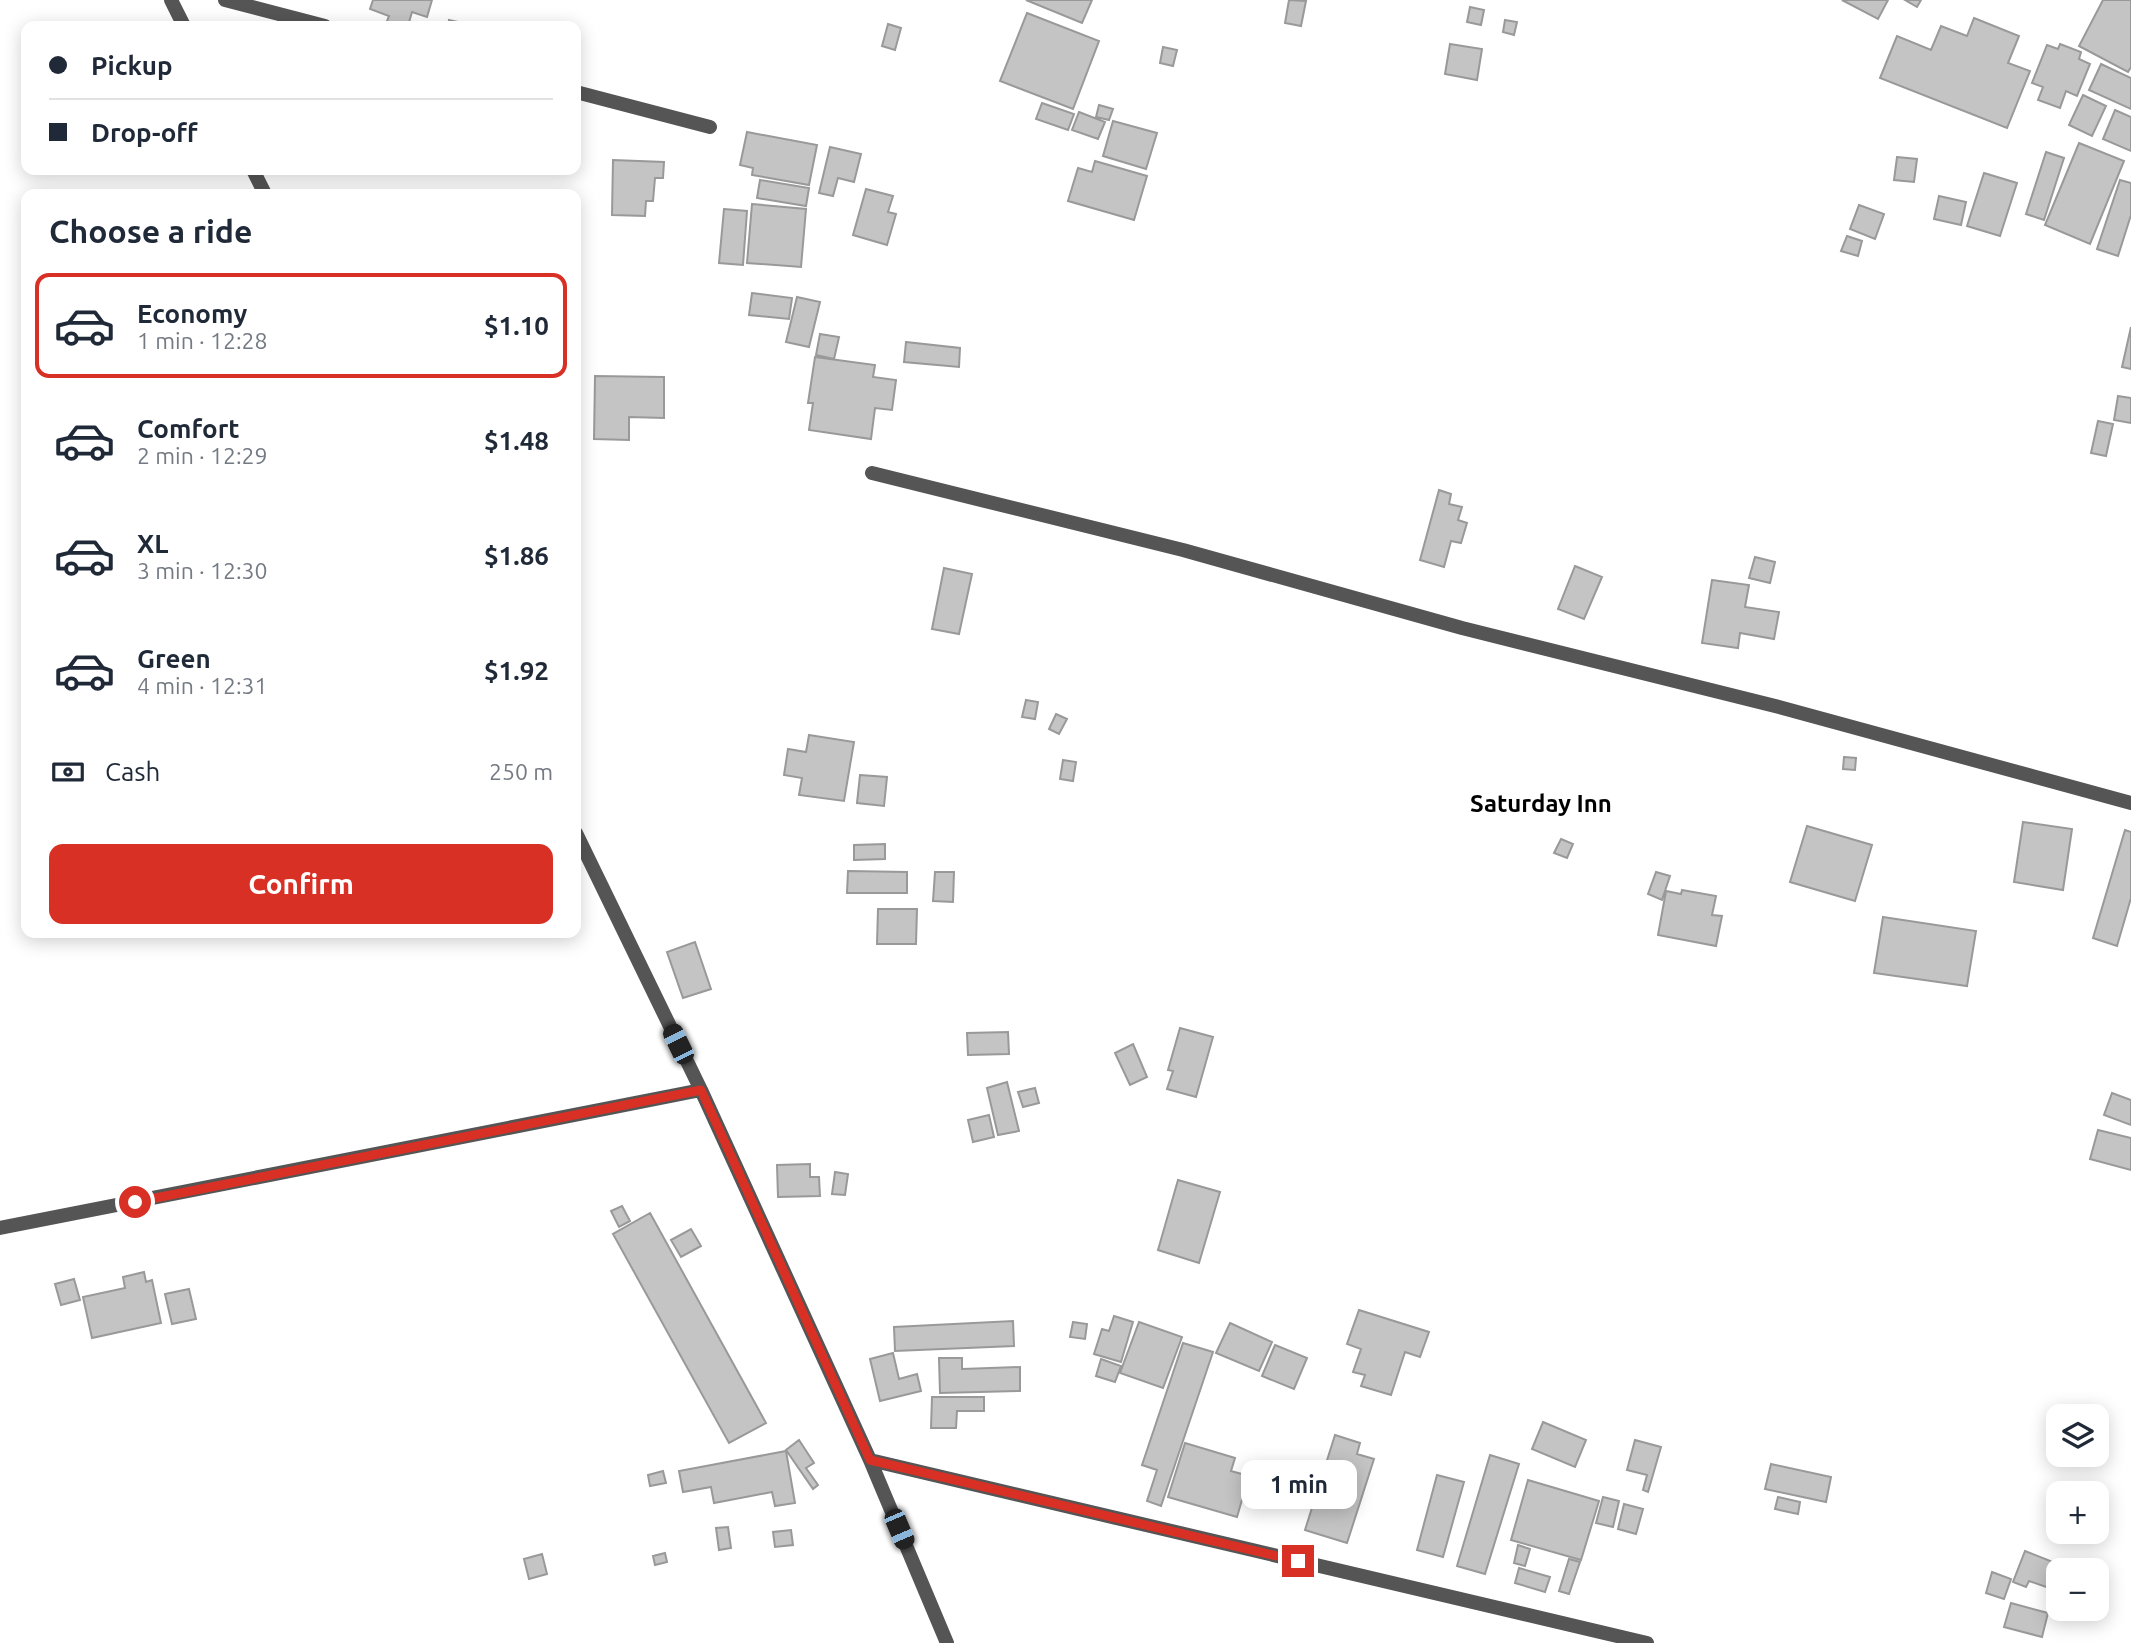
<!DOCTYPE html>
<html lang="en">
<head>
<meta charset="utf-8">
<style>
  :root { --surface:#fff; --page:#f6f6f7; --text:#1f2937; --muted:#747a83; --line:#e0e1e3; --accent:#d93025 }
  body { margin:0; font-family:Ubuntu,sans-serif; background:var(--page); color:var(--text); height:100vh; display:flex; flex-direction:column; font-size:26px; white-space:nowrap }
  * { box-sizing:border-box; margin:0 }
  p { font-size:23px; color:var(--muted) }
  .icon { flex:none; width:38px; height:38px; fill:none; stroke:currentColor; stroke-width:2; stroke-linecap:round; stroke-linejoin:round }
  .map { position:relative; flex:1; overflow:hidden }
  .drawer { position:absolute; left:21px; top:189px; width:560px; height:749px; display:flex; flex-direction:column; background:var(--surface); border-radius:14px; box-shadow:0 4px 18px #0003 }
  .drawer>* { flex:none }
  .banner { position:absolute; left:21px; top:21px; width:560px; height:154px; border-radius:14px; box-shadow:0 4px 18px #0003; display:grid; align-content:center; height:154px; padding:0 28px; background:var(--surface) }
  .controls { position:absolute; left:2046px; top:1404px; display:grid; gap:14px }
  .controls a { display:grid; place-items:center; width:63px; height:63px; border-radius:14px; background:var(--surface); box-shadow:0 4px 18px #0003; font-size:35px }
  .end { position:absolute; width:32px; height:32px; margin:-16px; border:9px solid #d93025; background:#fff; box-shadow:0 0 0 4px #fff }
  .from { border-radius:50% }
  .bubble { position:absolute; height:49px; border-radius:14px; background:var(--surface); box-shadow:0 4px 18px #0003; font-size:23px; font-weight:700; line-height:49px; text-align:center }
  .car { position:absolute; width:21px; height:42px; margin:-21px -10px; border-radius:9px; box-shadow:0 0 5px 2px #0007; background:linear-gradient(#222 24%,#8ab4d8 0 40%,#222 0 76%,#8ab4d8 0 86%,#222 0) }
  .banner b { display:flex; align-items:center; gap:24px; height:66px; font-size:26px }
  .banner b+b { border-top:2px solid var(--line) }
  .banner i { width:18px; height:18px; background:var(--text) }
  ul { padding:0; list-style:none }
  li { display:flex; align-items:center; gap:21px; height:105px; margin:0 14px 10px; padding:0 14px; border:4px solid transparent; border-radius:14px }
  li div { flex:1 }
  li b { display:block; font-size:26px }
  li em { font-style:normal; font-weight:700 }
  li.active { border-color:var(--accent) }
  li>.icon { width:63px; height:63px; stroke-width:1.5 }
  h2 { padding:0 28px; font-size:32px; line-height:84px }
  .pay { display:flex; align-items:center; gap:18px; height:77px; padding:0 28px; font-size:26px }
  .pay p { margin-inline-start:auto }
  .cta { display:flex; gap:14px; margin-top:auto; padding:14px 28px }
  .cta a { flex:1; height:80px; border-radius:14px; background:var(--accent); color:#fff; font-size:28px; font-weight:700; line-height:80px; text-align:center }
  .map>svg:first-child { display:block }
  .building { fill:#c4c4c4; stroke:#999; stroke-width:2 }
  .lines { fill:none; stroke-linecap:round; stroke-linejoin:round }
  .street { stroke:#555; stroke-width:14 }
  .route { stroke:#d93025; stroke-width:9 }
  .labels { text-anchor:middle; stroke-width:7; stroke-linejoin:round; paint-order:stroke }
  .quarter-label { font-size:24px; font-weight:bold; fill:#000; stroke:#fff }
</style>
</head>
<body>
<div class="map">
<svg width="2131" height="1643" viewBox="0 0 2131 1643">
  <rect width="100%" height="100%" fill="#fff"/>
  <path class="building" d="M373 0H432L427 17 412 12 408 26H385L389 16 370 9Z
    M1026 0H1092L1082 23Z
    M1289 0 1306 1 1301 26 1285 23Z
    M1842 0H1888L1878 19Z
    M1905 0H1921L1917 7Z
    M2103 0H2131V67L2128 72 2079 46Z
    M1470 7 1484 10 1481 25 1467 22Z
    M1027 13 1099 41 1073 109 1000 81Z
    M1974 18 2019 36 2008 63 2030 71 2007 128 1880 78 1897 36 1931 50 1941 26 1967 36Z
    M449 20 467 24V26H448Z
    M1505 20 1517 22 1514 35 1503 32Z
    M888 24 901 28 895 50 882 46Z
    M1450 44 1482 49 1477 80 1445 74Z
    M2060 44 2081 52 2079 59 2090 64 2077 96 2066 91 2060 108 2038 100 2043 87 2032 83 2047 45 2058 49Z
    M1163 47 1177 50 1173 66 1160 63Z
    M2101 64 2131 78V109L2089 90Z
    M2083 95 2106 106 2092 136 2069 125Z
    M1042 103 1074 114 1068 130 1036 119Z
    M1099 105 1113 109 1109 120 1096 117Z
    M2115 110 2131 117V151L2103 139Z
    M1079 112 1105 122 1098 139 1072 130Z
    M1113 121 1157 133 1146 169 1103 156Z
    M747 132 817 145 809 185 752 175 753 168 740 165Z
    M2079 143 2124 161 2090 244 2045 225Z
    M830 147 861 154 854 182 838 178 833 196 819 193Z
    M2046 152 2064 158 2044 220 2026 214Z
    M1897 157 1917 159 1914 182 1894 180Z
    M613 160 664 162 663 178H655L653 201H646L645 216 612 215Z
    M1095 161 1147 176 1134 220 1068 201 1078 168 1092 172Z
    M1984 173 2017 183 2000 236 1967 226Z
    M760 180 809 188 806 206 757 198Z
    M2120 180 2131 183V215L2118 256 2097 249Z
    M866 189 893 196 888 212 896 214 887 245 853 235Z
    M1939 196 1966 202 1961 225 1934 219Z
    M752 204 806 209 801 267 747 263Z
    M1859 205 1884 214 1875 239 1850 229Z
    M724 209 747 211 743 265 719 263Z
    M1847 236 1862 241 1858 256 1841 251Z
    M752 293 792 298 789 319 749 315Z
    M797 297 820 302 809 347 786 342Z
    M2131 327V369L2122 367Z
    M820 334 839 337 834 359 816 355Z
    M906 342 960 348 959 367 904 362Z
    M815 357 875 365 873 377 896 380 892 410 875 408 871 439 809 430 813 403H808Z
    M595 376 664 377V418L629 417V440L594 439Z
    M2118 396 2131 398V423L2114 420Z
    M2098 421 2113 424 2106 456 2091 453Z
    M1439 490 1451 494 1449 504 1462 507 1458 520 1467 523 1461 543 1451 541 1444 567 1420 560Z
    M1755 557 1775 562 1770 583 1749 578Z
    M1575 566 1602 577 1584 619 1558 609Z
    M944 568 972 574 959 634 932 629Z
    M1712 580 1749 585 1745 607 1779 612 1774 639 1740 633 1738 648 1702 643Z
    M1026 700 1038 702 1035 719 1022 717Z
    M1056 714 1067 719 1059 734 1049 729Z
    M809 735 854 742 844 801 799 795 802 778 784 775 788 749 806 752Z
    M1844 757 1856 758 1855 770 1843 769Z
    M1063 760 1076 762 1073 781 1060 779Z
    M860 775 887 777 884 806 857 803Z
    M2023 822 2072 829 2063 890 2014 882Z
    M1807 826 1872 845 1855 901 1790 882Z
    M2125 830 2131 832V898L2117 946 2093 938Z
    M1561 839 1573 844 1567 858 1554 853Z
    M885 844V859L854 860V845Z
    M848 871 907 872V893H847Z
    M935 872H954L953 902 933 901Z
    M1656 872 1670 876 1662 900 1648 894Z
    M1682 890 1716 896 1712 915 1722 916 1716 946 1658 935 1666 891 1681 894Z
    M878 909H917L916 944H877Z
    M1883 917 1976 931 1967 986 1874 973Z
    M695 942 711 989 683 998 667 952Z
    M1180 1028 1213 1037 1196 1097 1167 1089 1173 1071 1168 1070Z
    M1008 1032 1009 1054 968 1055 967 1033Z
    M1133 1044 1147 1077 1130 1085 1115 1053Z
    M1007 1082 1019 1131 998 1135 987 1088Z
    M1035 1088 1039 1103 1023 1107 1018 1092Z
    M2112 1093 2131 1100V1125L2104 1115Z
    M989 1115 994 1137 973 1142 968 1120Z
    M2098 1130 2131 1138V1170L2090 1159Z
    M810 1164V1177H819L820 1196 778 1197 777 1165Z
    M835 1172 848 1174 845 1195 832 1194Z
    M1178 1180 1220 1192 1199 1263 1158 1250Z
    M622 1206 630 1221 619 1227 611 1211Z
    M650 1213 766 1423 729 1443 613 1234Z
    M691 1229 701 1246 681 1257 671 1240Z
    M144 1272 146 1282 152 1280 161 1323 92 1338 83 1297 125 1288 123 1277Z
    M74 1279 80 1300 61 1305 55 1284Z
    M189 1289 196 1319 172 1324 165 1294Z
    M1359 1310 1429 1332 1420 1357 1405 1352 1391 1395 1361 1386 1365 1375 1353 1372 1361 1349 1347 1344Z
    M1114 1316 1133 1322 1121 1362 1094 1354 1102 1329 1109 1331Z
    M1013 1321 1014 1346 895 1351 894 1327Z
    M1073 1322 1087 1324 1085 1339 1070 1337Z
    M1139 1322 1182 1337 1163 1388 1120 1373Z
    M1230 1323 1272 1342 1259 1371 1216 1353Z
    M1183 1343 1213 1352 1161 1506 1147 1501 1157 1470 1142 1465Z
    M1275 1345 1307 1358 1294 1389 1262 1376Z
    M893 1353 899 1379 917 1374 921 1391 880 1401 870 1359Z
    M939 1358H962V1369L1020 1367V1391L940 1393Z
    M1101 1359 1121 1366 1115 1382 1096 1376Z
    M932 1397H984V1411H957L956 1428H931Z
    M1543 1422 1586 1440 1575 1467 1532 1449Z
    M1335 1435 1360 1443 1357 1454 1374 1459 1347 1543 1305 1530Z
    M799 1440 814 1463 806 1468 818 1485 813 1489 786 1450Z
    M1635 1440 1661 1447 1648 1492 1643 1490 1647 1475 1627 1470Z
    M1185 1443 1235 1458 1231 1471 1249 1476 1237 1517 1168 1497Z
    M786 1451 795 1503 775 1506 772 1492 714 1503 711 1487 683 1492 679 1471Z
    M1490 1455 1519 1464 1485 1574 1457 1566Z
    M1771 1464 1831 1477 1826 1502 1765 1489Z
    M663 1471 666 1483 650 1486 648 1475Z
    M1437 1475 1464 1482 1443 1557 1417 1550Z
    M1528 1480 1599 1501 1581 1560 1511 1540Z
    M1603 1497 1619 1501 1613 1527 1596 1523Z
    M1778 1497 1800 1502 1798 1514 1775 1509Z
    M1624 1504 1643 1509 1636 1534 1618 1529Z
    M728 1527 731 1548 719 1550 716 1528Z
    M791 1530 793 1545 775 1547 773 1532Z
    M1518 1545 1530 1549 1525 1566 1514 1563Z
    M2025 1551 2058 1564 2049 1588 2029 1581 2026 1587 2013 1582Z
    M665 1553 667 1562 655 1565 653 1556Z
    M542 1554 547 1574 529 1579 524 1559Z
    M1569 1559 1580 1562 1569 1594 1559 1591Z
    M1519 1568 1550 1577 1545 1592 1515 1583Z
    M1992 1572 2011 1579 2004 1599 1986 1593Z
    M2011 1603 2048 1613 2042 1637 2004 1627Z"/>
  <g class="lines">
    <path class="street" d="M171 0 184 26
      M225 0 325 26
      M576 92 710 127
      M253 170 265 194
      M872 473 1183 550 1462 628 1779 707 2131 803
      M576 833 701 1090 870 1460 947 1643
      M0 1228 701 1090
      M870 1460 1647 1643"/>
  </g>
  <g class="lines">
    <path class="route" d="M135 1202 701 1090 870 1460 1298 1561"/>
  </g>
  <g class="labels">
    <g class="quarter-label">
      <text x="1541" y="812">Saturday Inn</text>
    </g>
  </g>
</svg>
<div class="controls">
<a><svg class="icon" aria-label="layers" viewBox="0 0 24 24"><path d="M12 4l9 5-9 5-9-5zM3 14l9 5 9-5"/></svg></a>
<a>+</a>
<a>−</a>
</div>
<i class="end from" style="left:135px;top:1202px"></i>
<i class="end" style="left:1298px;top:1561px"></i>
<div class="bubble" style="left:1241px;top:1460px;width:116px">1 min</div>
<i class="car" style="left:678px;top:1044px;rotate:334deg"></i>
<i class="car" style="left:899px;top:1529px;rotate:157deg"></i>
<div class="banner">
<b><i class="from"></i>Pickup</b>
<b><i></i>Drop-off</b>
</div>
<section class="drawer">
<h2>Choose a ride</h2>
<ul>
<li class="active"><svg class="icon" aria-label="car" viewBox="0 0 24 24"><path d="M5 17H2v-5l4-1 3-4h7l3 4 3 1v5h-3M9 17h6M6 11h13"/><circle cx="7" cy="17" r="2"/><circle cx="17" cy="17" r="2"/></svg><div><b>Economy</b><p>1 min · 12:28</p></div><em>$1.10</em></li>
<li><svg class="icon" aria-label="car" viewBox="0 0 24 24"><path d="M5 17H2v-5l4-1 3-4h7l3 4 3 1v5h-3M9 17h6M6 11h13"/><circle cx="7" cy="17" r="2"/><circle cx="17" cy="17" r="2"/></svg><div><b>Comfort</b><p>2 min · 12:29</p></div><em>$1.48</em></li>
<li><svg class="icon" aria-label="car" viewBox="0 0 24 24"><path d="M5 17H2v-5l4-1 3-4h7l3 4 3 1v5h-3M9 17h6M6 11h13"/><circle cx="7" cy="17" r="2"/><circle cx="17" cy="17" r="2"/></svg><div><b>XL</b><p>3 min · 12:30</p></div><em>$1.86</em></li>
<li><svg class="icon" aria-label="car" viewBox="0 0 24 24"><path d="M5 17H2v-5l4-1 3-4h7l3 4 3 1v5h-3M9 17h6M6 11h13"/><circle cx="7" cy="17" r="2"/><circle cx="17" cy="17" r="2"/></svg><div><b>Green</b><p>4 min · 12:31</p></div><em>$1.92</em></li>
</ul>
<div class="pay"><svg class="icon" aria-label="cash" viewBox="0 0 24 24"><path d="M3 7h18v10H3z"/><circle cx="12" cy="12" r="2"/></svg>Cash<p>250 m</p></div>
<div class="cta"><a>Confirm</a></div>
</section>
</div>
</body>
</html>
